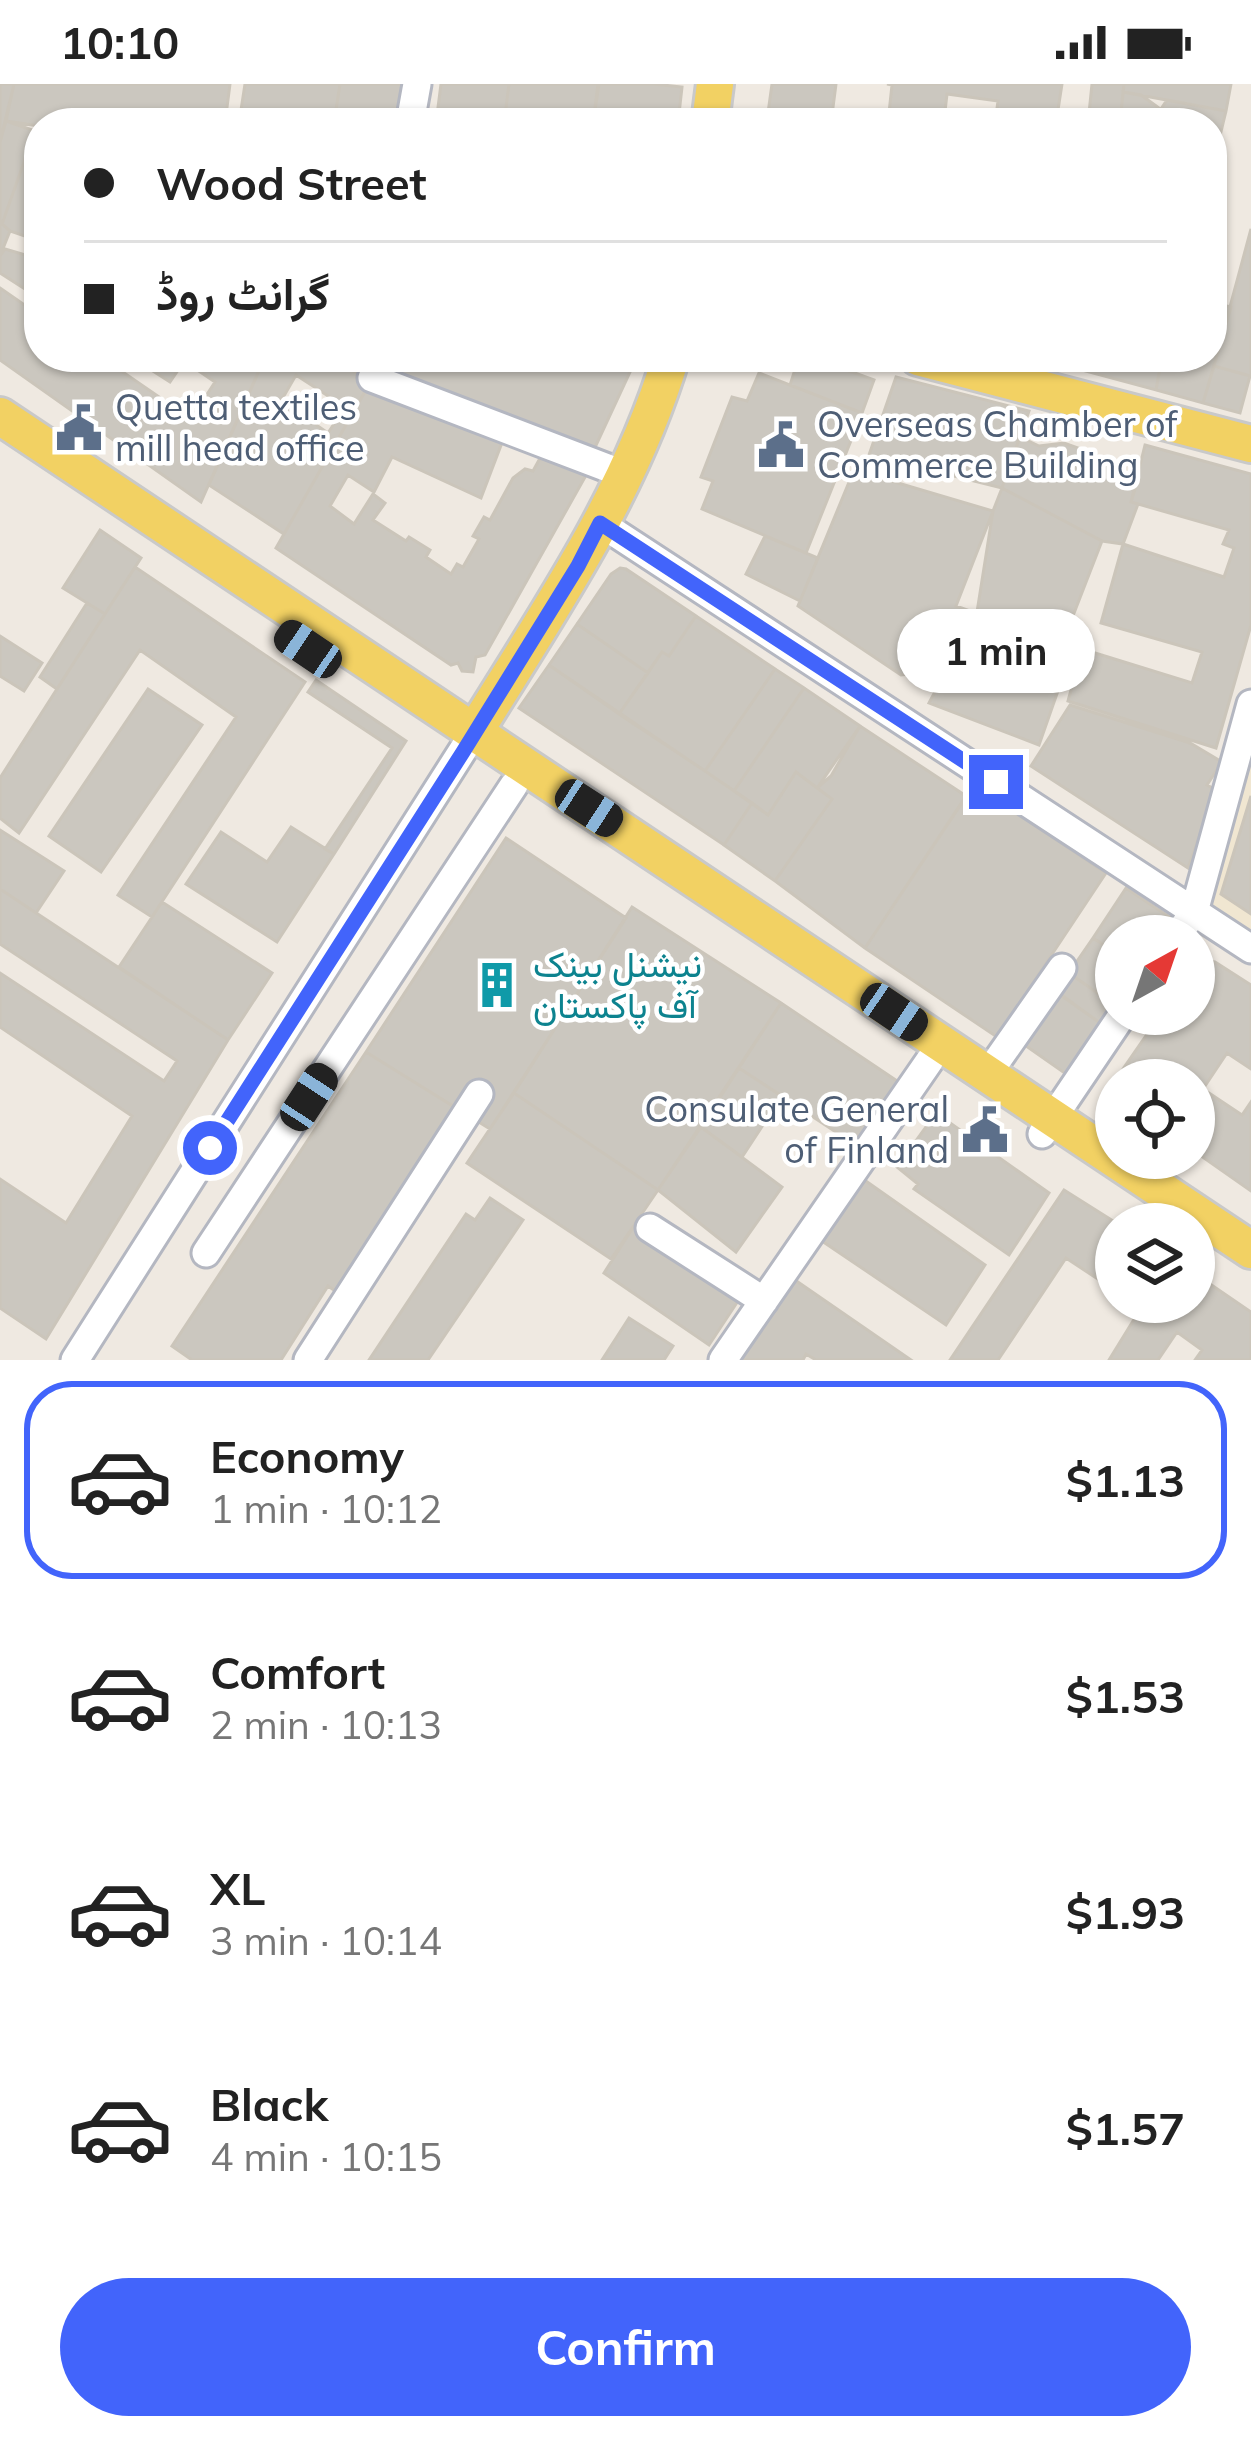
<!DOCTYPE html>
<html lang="en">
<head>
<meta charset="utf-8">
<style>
  :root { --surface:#fff; --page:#f2f2f2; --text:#222; --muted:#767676; --line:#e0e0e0; --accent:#4264fb }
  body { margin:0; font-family:Mulish,Vazirmatn,sans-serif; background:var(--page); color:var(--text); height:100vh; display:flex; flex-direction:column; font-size:45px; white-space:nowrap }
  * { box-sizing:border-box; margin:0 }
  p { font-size:39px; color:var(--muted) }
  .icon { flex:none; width:66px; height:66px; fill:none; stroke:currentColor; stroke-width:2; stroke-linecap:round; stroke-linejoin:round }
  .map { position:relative; height:1276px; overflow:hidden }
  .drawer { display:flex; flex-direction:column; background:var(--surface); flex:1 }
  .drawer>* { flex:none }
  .banner { position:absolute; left:24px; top:24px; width:1203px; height:264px; border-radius:48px; box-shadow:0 3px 9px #0004; display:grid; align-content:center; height:264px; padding:0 60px; background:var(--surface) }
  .needle { width:78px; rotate:40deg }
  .controls { position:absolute; left:1095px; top:831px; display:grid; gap:24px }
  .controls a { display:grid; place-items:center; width:120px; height:120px; border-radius:50%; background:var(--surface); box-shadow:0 3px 9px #0004; font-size:60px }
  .end { position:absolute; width:54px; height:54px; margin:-27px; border:15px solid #4264fb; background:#fff; box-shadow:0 0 0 6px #fff }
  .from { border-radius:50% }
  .bubble { position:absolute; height:84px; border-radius:42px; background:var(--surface); box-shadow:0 3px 9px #0004; font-size:39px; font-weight:700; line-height:84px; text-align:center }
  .car { position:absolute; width:36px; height:72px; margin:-36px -18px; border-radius:15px; box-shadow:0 0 9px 3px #0007; background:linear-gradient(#222 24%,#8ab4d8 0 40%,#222 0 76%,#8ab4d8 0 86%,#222 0) }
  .banner b { display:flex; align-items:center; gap:42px; height:114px; font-size:45px }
  .banner b+b { border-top:3px solid var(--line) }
  .banner i { width:30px; height:30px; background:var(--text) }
  ul { padding:21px 0 0; list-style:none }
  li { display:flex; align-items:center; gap:36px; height:198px; margin:0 24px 18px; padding:0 36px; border:6px solid transparent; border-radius:48px }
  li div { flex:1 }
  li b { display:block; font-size:45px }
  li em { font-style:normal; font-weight:700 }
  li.selected { border-color:var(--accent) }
  li>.icon { width:108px; height:108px; stroke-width:1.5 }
  .button { display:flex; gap:24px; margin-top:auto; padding:24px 60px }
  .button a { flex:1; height:138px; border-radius:72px; background:var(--accent); color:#fff; font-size:48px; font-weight:700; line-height:138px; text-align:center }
  .status { display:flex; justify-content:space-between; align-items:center; height:84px; padding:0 60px; background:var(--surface); direction:ltr }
  .status svg { height:33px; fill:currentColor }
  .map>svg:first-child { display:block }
  .education { fill:#f0e6d1 }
  .building { fill:#cbc7bf; stroke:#cbc5ba; stroke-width:3; fill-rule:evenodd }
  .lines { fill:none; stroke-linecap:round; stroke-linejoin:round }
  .minor-casing { stroke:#b4b7c1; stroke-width:33 }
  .major-casing { stroke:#c9c9c9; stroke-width:42 }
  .minor { stroke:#fff; stroke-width:27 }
  .major { stroke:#f2d163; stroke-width:36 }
  .route { stroke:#4264fb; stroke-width:15 }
  .labels { text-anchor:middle; stroke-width:9; stroke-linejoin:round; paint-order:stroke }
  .service-label { font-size:36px; fill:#4e5e75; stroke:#fff; text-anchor:start }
  .culture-label { font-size:36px; fill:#0d838f; stroke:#fff; text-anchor:start }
</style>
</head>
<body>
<div class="status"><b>10:10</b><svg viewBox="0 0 49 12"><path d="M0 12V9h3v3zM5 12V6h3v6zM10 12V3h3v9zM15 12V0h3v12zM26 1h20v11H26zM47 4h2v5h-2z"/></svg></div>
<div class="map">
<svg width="1251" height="1276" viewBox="0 0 1251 1276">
  <rect width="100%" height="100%" fill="#efe9e1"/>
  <path class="education" d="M1251 620V865L1194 828Z"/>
  <path class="building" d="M0 0H14L0 58Z
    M14 0H230L225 39H39V42L6 37Z
    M245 0H340L334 39H239Z
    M340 0H414L408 39H334Z
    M441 0H509L504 39H436Z
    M509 0H598L593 39H504Z
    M599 0H653L682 3 678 39H593Z
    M772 0H836L831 39 767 36Z
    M887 0H1062L1056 39H995L998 17 947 10 944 36 889 29 892 1Z
    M1092 0H1124L1120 39H1088Z
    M1124 0H1231L1226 27 1123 8Z
    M1123 8 1141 11 1174 35 1172 39H1120Z
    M1167 16 1226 27 1214 77 1212 39H1172L1174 35 1161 25Z
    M6 37 35 47 2 140 10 147 0 172V58Z
    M35 47 39 49V157L10 147 2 140Z
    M1251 145V292L1214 282Z
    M5 165 39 175V214L0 189V172Z
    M0 204 39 231V273H101L191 335 215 298 196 285 204 273H241L261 282 201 418 0 276Z
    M1212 219 1231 223 1203 319 1156 306 1162 273H1212Z
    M131 273H187L170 298Z
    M265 273H329L371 297 284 450 209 401ZM296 291 345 323 328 349 281 317Z
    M355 273H637L591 372 388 294Z
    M799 273H811L874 296 862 329 790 301Z
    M1075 273H1162L1156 306 1074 284Z
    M1214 282 1250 292 1240 329 1203 319Z
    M759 289 862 329 806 469 702 425 713 397 701 393 732 313 747 317Z
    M896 293 1029 327 1002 404 869 371Z
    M371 297 503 356 481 414 392 373 374 408 348 391 330 422 354 440 373 410 385 419 373 436 406 457 409 453 430 466 426 473 451 490 457 480 463 483 479 455 473 452 484 433 490 436 513 394 525 385 533 387 544 367 589 386 485 571 476 573 473 588 462 587 458 579 451 581 276 464Z
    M1020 353 1039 362 1064 359 1095 370 1115 388 1118 398 1135 405 1131 418 1138 420 1123 460 1102 457 1002 404Z
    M1145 361 1251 390V541L1216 664 1068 617 1082 565 1192 599 1202 568 1101 539 1123 460 1224 493 1234 464 1223 460 1229 446 1131 418Z
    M854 386 993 427 977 528 929 588 901 591 798 522Z
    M1002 404 1102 457 1062 560 956 522Z
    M100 446 141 474 105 530 63 504Z
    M765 452 818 474 800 517 746 490Z
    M135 483 305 598 152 833 118 811 236 633 140 566 19 749 0 734V694Z
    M620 484 626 485 696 532 669 572 662 568 648 589 577 540 611 490Z
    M87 519 105 530 57 605 40 593Z
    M977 528 1073 564 1039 661 929 619Z
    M696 532 775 585 705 687 619 630 662 568 669 572Z
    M577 540 648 589 619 630 549 581Z
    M0 552 42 579 24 607 0 592Z
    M549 581 752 719 724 761 519 624Z
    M775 585 804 604 734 707 705 687Z
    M316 596 406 657 334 770 325 765 392 664 308 608Z
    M804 604 860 642 817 704 796 688 768 731 734 707Z
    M148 605 202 641 101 788 49 752Z
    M1070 621 1190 659 1222 678 1207 701 1216 706 1188 784 1031 682Z
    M860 642 966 712 865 864 775 797 832 715 817 704 831 692Z
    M796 688 832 715 775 797 724 761 752 719 768 731Z
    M974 701 1106 789 997 953 865 864Z
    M1251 712V830L1221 810Z
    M291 743 334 770 277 858 186 800 221 748 267 778Z
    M0 746 64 787 36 829 0 805Z
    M506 754 626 834 490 1045 366 968Z
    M1126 804 1171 834 1159 852H1116V869L1093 854Z
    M0 805 228 956 46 1255 0 1224V1095L66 1139 132 1032 0 943V889L164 997 177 977 0 860Z
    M162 818 272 889 228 956 119 883Z
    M632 823 781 919 658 1106 514 1009Z
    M1093 854 1116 869V916L1113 920 1069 889Z
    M1208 877 1215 878 1251 901V985L1227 969 1203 1005 1242 1031 1251 1018V1107L1194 1067V996H1119L1123 985 1161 930H1194V883Z
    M1069 889 1113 920 1100 939 1056 908Z
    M1056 907 1100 939 1066 990 1022 959Z
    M781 919 903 1001 860 1064 739 984Z
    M366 968 459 1026 338 1209 328 1202 281 1276H192L172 1262Z
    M739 984 782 1012 742 1073 701 1043Z
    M514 1009 658 1106 611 1175 467 1079Z
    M936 1029 1049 1109 1009 1171 914 1105 918 1100 897 1083Z
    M701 1043 782 1103 736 1168 658 1106Z
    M863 1095 985 1181 946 1241 822 1157Z
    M1064 1106 1118 1140 1116 1207 1066 1174 998 1276H950Z
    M490 1114 523 1136 428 1276H369L466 1130 475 1136Z
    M634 1142 740 1214 709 1261 604 1189Z
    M1194 1189 1251 1228V1276H1195L1202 1266 1177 1248 1158 1276H1109L1141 1224 1132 1218H1194Z
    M795 1196 911 1276H816L806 1270 803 1276H741Z
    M629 1234 673 1262 664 1276H602Z"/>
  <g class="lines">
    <defs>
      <path id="minor" d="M410 39 417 0
        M372 294 626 391
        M600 439 1251 865
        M1177 852 1194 828 1251 620
        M987 991 1062 884
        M1042 1050 1123 930
        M650 1144 764 1217
        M206 1169 514 701
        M75 1276 475 647
        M308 1276 479 1010
        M723 1276 930 976"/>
      <path id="major" d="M710 39 715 0
        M918 273 1251 360
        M0 332 1251 1166
        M475 647C549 527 630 410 671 273"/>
    </defs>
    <use href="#minor" class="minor-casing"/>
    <use href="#major" class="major-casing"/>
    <use href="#minor" class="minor"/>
    <use href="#major" class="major"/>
  </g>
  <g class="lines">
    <path class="route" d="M210 1064 463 668 578 482 600 439 996 698"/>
  </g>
  <defs>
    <symbol id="civic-bare" viewBox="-9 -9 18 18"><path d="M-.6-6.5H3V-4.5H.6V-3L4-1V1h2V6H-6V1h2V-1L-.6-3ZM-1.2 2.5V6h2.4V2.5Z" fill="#5c6f8a" stroke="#fff" stroke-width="2.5" paint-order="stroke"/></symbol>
    <symbol id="building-bare" viewBox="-9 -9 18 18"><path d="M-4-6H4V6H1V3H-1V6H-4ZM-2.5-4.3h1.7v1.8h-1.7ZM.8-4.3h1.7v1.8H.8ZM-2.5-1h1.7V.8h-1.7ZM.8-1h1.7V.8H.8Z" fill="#0f9aa8" stroke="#fff" stroke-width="2.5" paint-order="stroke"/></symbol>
  </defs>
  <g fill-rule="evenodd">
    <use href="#civic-bare" x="46" y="311" width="66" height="66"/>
    <use href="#civic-bare" x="748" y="328" width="66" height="66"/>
    <use href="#building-bare" x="464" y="868" width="66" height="66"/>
    <use href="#civic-bare" x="952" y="1013" width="66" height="66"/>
  </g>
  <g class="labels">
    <g class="service-label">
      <text x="115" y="336">Quetta textiles<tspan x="115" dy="41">mill head office</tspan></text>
      <text x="817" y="353">Overseas Chamber of<tspan x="817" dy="41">Commerce Building</tspan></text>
      <text x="949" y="1038" text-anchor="end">Consulate General<tspan x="949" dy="41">of Finland</tspan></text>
    </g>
    <g class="culture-label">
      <text x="533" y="893">نیشنل بینک<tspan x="533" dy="41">آف پاکستان</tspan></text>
    </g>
  </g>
</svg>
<div class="controls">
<a><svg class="needle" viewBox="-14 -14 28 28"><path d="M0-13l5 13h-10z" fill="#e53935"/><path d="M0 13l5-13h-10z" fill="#767676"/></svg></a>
<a><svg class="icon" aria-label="locate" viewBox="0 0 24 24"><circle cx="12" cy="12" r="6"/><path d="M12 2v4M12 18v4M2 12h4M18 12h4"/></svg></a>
<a><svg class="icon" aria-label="layers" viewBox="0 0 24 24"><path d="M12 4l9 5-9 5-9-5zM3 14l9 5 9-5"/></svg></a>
</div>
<i class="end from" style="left:210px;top:1064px"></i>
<i class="end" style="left:996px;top:698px"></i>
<div class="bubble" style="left:897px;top:525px;width:198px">1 min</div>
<i class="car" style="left:308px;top:565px;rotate:304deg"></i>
<i class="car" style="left:589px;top:724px;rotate:123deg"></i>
<i class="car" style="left:894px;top:928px;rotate:124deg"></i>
<i class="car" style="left:309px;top:1013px;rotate:33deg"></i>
<div class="banner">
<b><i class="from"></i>Wood Street</b>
<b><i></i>گرانٹ روڈ</b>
</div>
</div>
<section class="drawer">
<ul>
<li class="selected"><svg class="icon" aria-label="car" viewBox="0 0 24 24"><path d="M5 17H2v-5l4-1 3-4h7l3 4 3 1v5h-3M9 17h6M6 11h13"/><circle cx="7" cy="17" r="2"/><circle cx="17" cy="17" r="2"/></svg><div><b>Economy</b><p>1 min · 10:12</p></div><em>$1.13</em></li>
<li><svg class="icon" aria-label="car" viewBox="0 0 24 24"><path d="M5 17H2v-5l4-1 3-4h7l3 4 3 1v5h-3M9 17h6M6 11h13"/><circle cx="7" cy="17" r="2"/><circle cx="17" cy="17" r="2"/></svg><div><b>Comfort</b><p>2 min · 10:13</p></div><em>$1.53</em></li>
<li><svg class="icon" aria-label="car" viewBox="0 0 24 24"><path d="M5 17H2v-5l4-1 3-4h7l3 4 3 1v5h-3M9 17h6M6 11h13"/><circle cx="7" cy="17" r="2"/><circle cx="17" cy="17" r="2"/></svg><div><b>XL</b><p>3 min · 10:14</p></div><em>$1.93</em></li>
<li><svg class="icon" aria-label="car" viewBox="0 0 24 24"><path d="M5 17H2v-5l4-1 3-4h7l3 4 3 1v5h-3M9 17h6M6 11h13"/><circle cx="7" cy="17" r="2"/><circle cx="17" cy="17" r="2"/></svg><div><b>Black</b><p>4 min · 10:15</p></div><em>$1.57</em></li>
</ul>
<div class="button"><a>Confirm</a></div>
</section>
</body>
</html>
